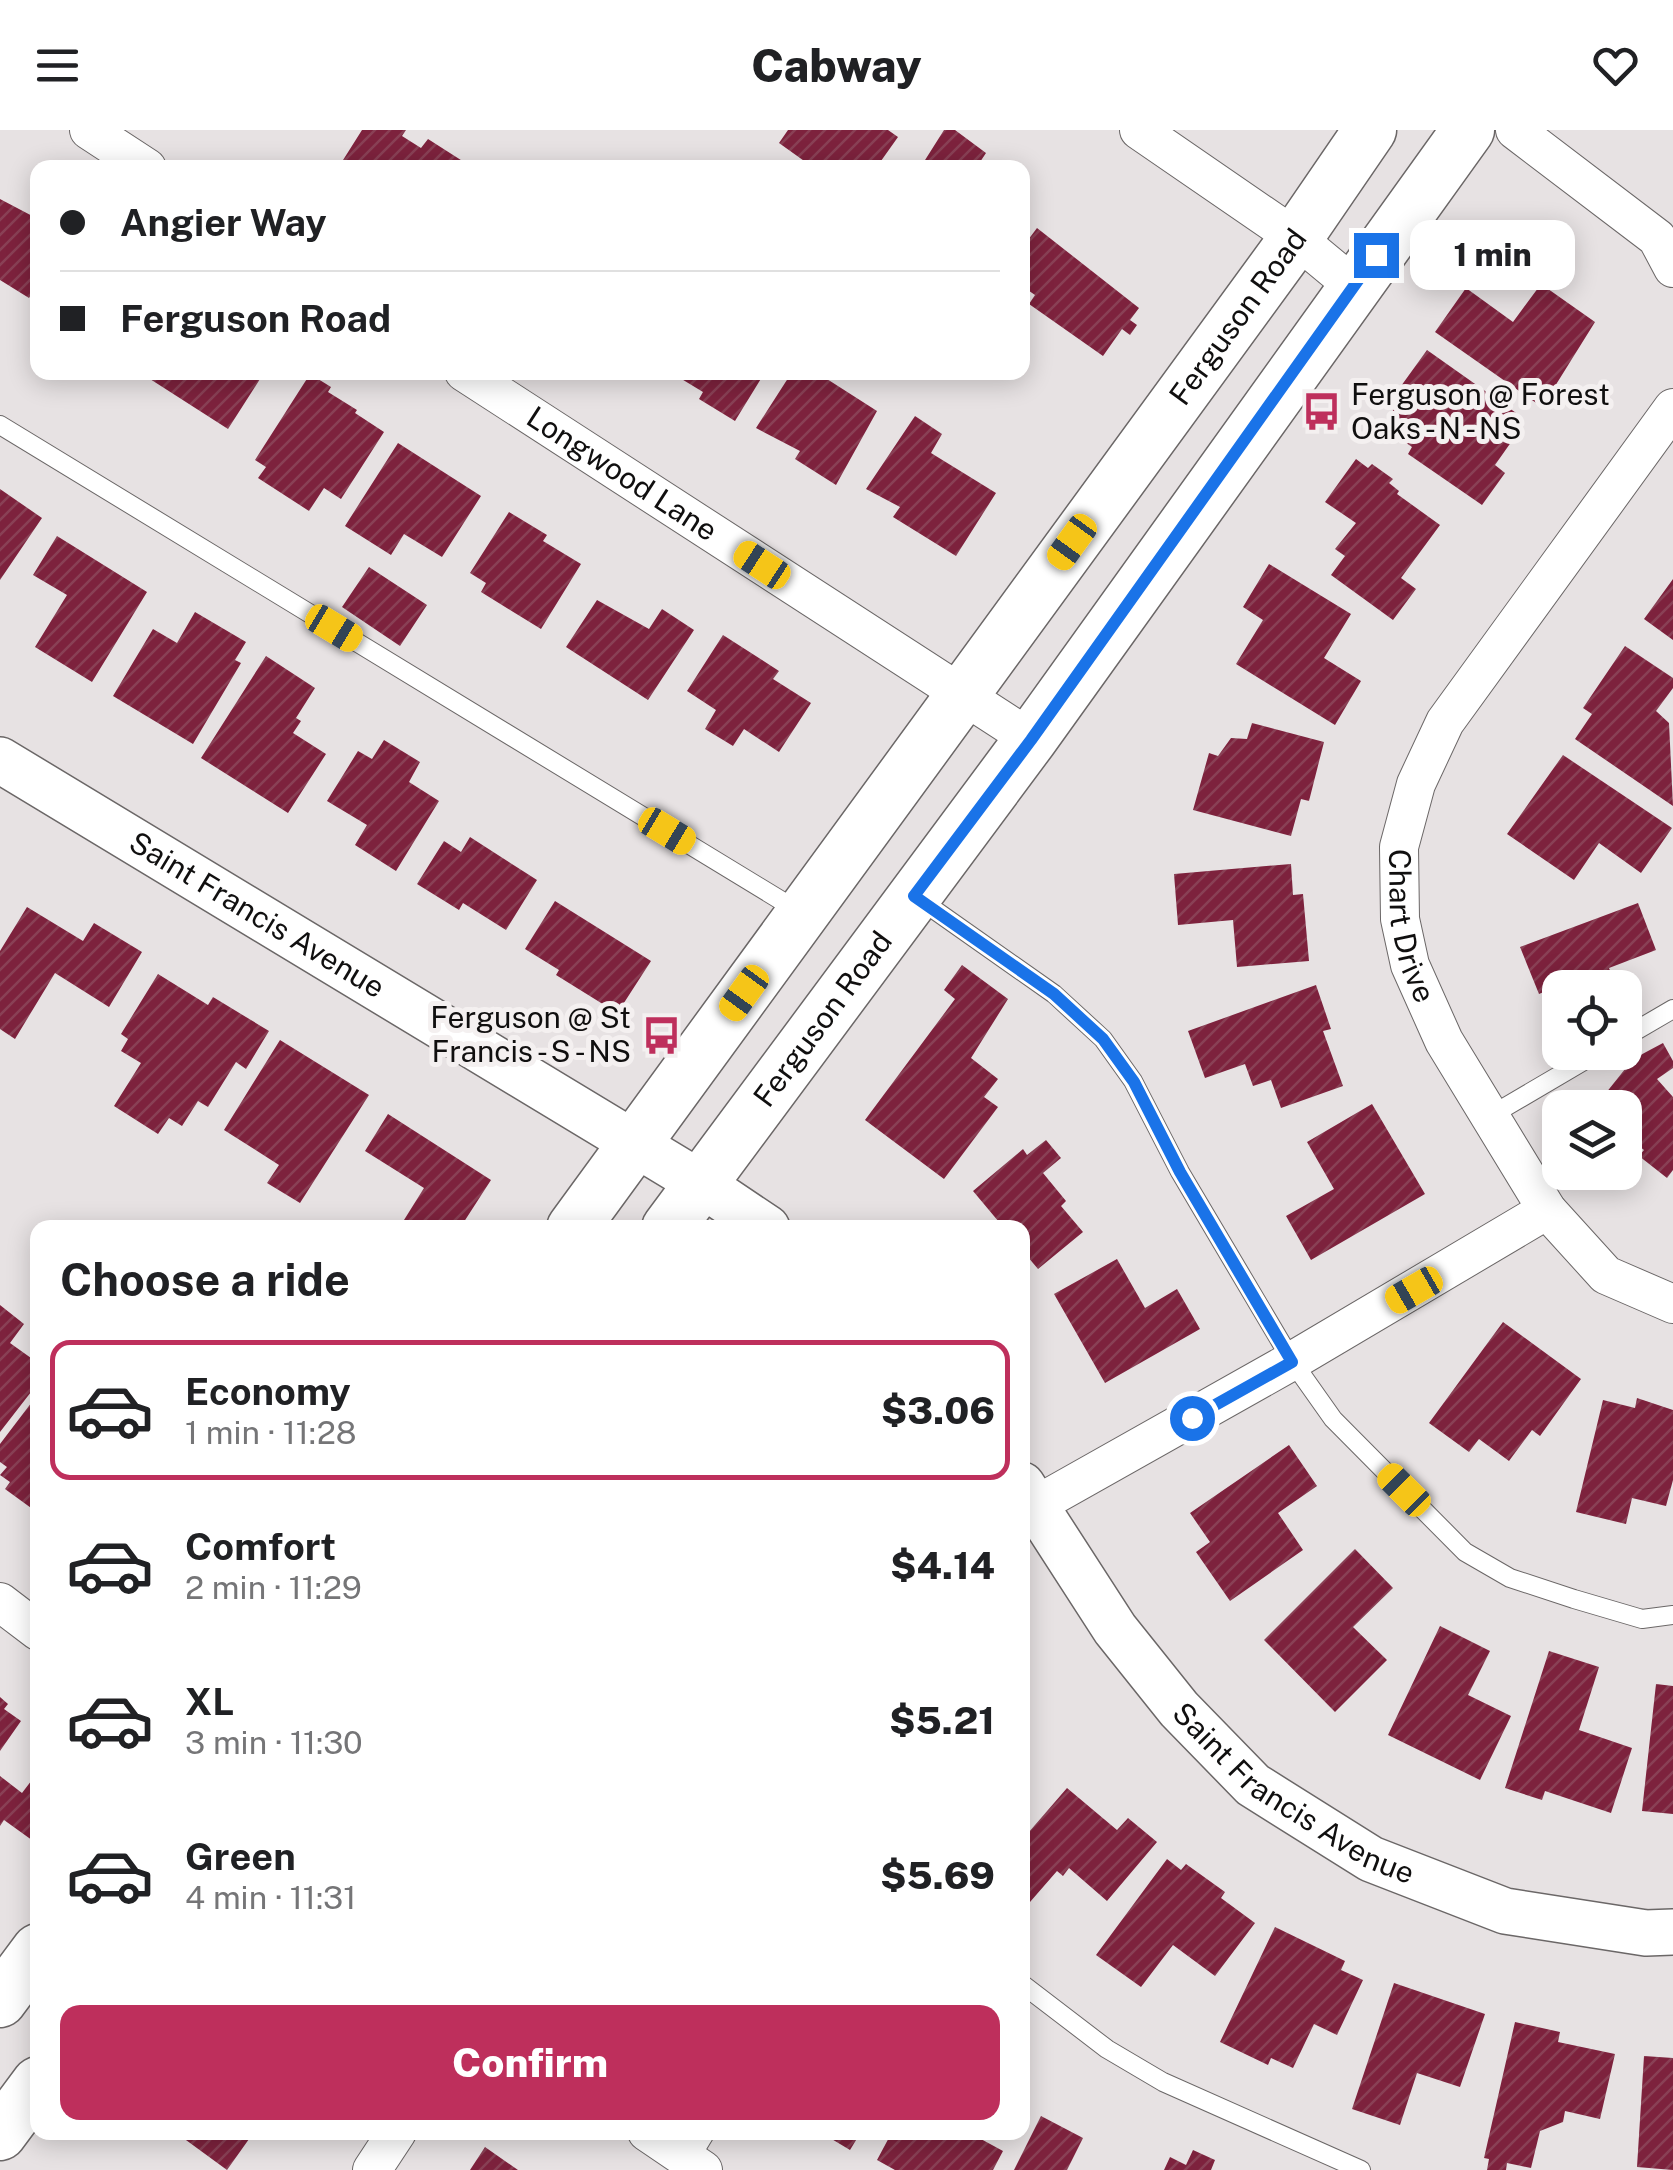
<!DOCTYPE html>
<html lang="en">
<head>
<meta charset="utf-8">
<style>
  :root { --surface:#fff; --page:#f6f6f6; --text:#202124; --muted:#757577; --line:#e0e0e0; --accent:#be2f5c }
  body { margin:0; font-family:"Public Sans",sans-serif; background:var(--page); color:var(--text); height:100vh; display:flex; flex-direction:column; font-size:38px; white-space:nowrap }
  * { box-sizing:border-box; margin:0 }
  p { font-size:32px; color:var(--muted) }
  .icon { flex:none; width:55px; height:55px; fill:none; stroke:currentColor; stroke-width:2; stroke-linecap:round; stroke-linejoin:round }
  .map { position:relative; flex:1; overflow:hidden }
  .side { position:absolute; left:30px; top:1090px; width:1000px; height:920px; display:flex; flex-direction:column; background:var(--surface); border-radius:20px; box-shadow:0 5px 25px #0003 }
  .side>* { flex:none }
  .hud { position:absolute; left:30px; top:30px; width:1000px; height:220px; border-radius:20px; box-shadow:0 5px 25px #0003; display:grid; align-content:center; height:220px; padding:0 30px; background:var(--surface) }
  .buttons { position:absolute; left:1542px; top:840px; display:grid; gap:20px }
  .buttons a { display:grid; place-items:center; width:100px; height:100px; border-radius:20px; background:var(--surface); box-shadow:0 5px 25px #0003; font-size:50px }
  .end { position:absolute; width:45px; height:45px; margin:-22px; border:12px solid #1a73e8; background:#fff; box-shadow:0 0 0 5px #fff }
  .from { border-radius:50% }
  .bubble { position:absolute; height:70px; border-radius:20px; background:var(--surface); box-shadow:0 5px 25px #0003; font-size:32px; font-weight:800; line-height:70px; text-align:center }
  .car { position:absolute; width:30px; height:60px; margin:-30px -15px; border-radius:12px; box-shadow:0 0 8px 2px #0007; background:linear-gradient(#f5c518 24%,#345 0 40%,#f5c518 0 76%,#345 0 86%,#f5c518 0) }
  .hud b { display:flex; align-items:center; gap:35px; height:95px; font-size:38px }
  .hud b+b { border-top:2px solid var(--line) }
  .hud i { width:25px; height:25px; background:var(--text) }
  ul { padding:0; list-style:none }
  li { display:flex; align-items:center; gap:30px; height:140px; margin:0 20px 15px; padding:0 10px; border:5px solid transparent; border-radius:20px }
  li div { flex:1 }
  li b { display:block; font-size:38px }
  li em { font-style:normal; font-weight:800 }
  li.active { border-color:var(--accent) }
  li>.icon { width:90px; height:90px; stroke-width:1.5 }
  h2 { padding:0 30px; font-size:45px; line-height:120px }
  .button { display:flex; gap:20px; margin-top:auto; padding:20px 30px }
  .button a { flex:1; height:115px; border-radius:20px; background:var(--accent); color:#fff; font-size:40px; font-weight:800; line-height:115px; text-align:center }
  header { display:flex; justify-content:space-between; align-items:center; height:130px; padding:0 30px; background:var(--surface); font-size:45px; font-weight:800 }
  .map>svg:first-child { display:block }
  .building { fill:url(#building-hatch) }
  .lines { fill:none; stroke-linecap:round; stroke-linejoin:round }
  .service-casing { stroke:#6b6767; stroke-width:20 }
  .minor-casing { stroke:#6b6767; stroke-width:40 }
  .tertiary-casing { stroke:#6b6767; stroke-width:48 }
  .secondary-casing { stroke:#6b6767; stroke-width:55 }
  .service { stroke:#fff; stroke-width:18 }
  .minor { stroke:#fff; stroke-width:38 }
  .tertiary { stroke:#fff; stroke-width:45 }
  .secondary { stroke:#fff; stroke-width:52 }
  .route { stroke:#1a73e8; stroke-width:12 }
  .labels { text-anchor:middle; stroke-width:10; stroke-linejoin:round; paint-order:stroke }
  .street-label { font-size:30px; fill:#100f0f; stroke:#f4f0f0 }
  .poi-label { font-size:30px; fill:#100f0f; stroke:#f4f0f0; text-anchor:start }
</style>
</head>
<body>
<header><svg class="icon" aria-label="menu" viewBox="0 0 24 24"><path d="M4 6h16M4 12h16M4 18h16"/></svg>Cabway<svg class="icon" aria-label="heart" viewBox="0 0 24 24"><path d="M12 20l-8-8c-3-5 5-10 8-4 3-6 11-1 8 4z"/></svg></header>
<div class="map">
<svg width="1673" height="2040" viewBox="0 0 1673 2040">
  <defs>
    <pattern id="building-hatch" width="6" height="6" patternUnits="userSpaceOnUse" patternTransform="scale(2.5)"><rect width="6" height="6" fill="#7d223d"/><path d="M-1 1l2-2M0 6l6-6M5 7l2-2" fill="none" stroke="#894055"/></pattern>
  </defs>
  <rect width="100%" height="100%" fill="#e7e2e3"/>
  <path class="building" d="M362 0H406L402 6 421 18 428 9 464 32 461 38H338Z
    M788 0H888L898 7 876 38H814L779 13Z
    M944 0H955L986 23 976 38H920Z
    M0 69 38 89V154L29 168 0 150Z
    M1037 98 1139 178 1130 190 1137 195 1130 205 1122 199 1103 226 1029 174 1035 165 1022 156V118Z
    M1541 154 1595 192 1542 277 1435 202 1466 158 1513 192Z
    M1427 220 1519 285 1506 302 1514 308 1495 335 1505 343 1482 375 1408 324 1412 317 1382 296 1402 268 1396 263Z
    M155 242H254L260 249 228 299 150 249Z
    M670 242H765L735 291 699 269 703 262Z
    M792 242H816L877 281 836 355 795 329 800 321 756 298Z
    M310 244 331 257 328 262 357 280 355 283 384 302 341 369 324 358 309 381 258 348 266 337 255 330Z
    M915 286 942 304 931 323 996 363 956 426 893 387 900 377 866 359Z
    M398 313 481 366 442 427 404 404 391 425 345 396Z
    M1356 329 1368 338 1372 334 1393 349 1389 353 1399 361 1397 364 1440 395 1401 448 1416 459 1393 490 1331 445 1345 426 1335 419 1356 393 1325 372Z
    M0 359 42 388 0 450Z
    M509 382 547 405 543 411 581 434 541 499 481 462 486 453 470 443Z
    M57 406 147 462 92 552 35 517 67 465 33 445Z
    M1269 434 1351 484 1324 528 1361 551 1335 595 1236 534 1263 490 1243 477Z
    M369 437 427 475 400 516 342 477Z
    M1673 449V510L1644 489Z
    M597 470 649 499 662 479 694 500 648 570 566 517Z
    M195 482 246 512 235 530 241 533 193 614 113 566 153 499 177 513Z
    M723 505 779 541 773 549 811 573 779 622 744 599 733 616 705 599 716 580 687 561Z
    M1625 516 1673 548V558L1656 581 1669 593 1673 676 1575 609 1592 584 1583 578Z
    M266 526 315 558 296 588 301 591 293 603 326 624 288 683 201 628Z
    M1252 593 1324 612 1309 671 1301 669 1291 706 1193 680 1209 623 1218 626 1231 608 1247 609Z
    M384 610 420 632 409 652 439 671 396 741 355 715 367 695 327 671 358 621 372 629Z
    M1563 625 1672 698 1641 743 1599 713 1574 750 1507 704Z
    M470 707 537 750 506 800 463 773 459 780 417 754 444 711 461 722Z
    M1291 734 1293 765 1303 764 1309 831 1237 837 1233 790 1178 795 1174 744Z
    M555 771 651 831 620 879 614 881 556 845 559 840 525 819Z
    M1638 773 1656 820 1609 838 1617 858H1560V898L1546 861 1539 864 1520 817Z
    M27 777 83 811 94 793 142 822 109 877 55 843 15 909 0 899V821Z
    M962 835 1008 869 971 928 998 949 984 967 998 977 944 1049 865 990 955 869 944 860Z
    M158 844 208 875 213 867 269 901 246 939 236 932 208 977 198 971 182 996 169 988 158 1004 114 976 141 933 121 921 128 909 121 904Z
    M1316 855 1331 899 1323 901 1343 956 1281 978 1271 950 1253 956 1245 934 1205 948 1188 901Z
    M280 910 369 965 300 1073 267 1053 279 1035 224 1000Z
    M1663 913 1673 931V938L1657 949 1673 967V1040L1667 1048 1639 1026 1644 1020 1625 1005V978H1594L1633 929Z
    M1372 974 1425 1064 1311 1130 1286 1086 1334 1059 1307 1012Z
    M388 984 491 1050 460 1098H399L424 1058 365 1021Z
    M1046 1010 1061 1028 1043 1043 1066 1071 1061 1076 1083 1102 1038 1139 1022 1120V1098H1004L973 1061 1023 1019 1027 1025Z
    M1117 1129 1145 1178 1177 1159 1200 1199 1105 1253 1054 1164Z
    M0 1175 24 1194 10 1213 38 1233V1253L0 1302Z
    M1503 1192 1581 1249 1540 1306 1532 1300 1509 1331 1479 1309 1469 1322 1429 1293Z
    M38 1264V1383L5 1359 10 1352 0 1345 7 1337 0 1332V1314Z
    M1637 1268 1673 1280V1350L1666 1376 1632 1368 1626 1394 1576 1382 1603 1270 1635 1278Z
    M1289 1315 1317 1356 1278 1383 1303 1420 1230 1471 1196 1422 1210 1412 1190 1383Z
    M1355 1419 1393 1458 1353 1497 1387 1530 1335 1582 1264 1510Z
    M1440 1496 1490 1521 1468 1565 1511 1586 1480 1650 1388 1605Z
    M1549 1521 1599 1537 1579 1600 1632 1618 1611 1683 1545 1661 1542 1670 1505 1658Z
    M1656 1554 1673 1556V1684L1642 1681Z
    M0 1567 8 1574 4 1579 21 1591 0 1621Z
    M38 1642V1711L36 1713 4 1690 0 1696V1646L22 1663Z
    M1067 1658 1117 1700 1128 1688 1157 1712 1107 1771 1069 1738 1063 1746 1057 1741 1030 1772 1022 1766V1710Z
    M1167 1729 1181 1740 1186 1734 1225 1762 1221 1768 1255 1793 1215 1846 1173 1815 1141 1857 1096 1825Z
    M1275 1797 1345 1831 1341 1840 1363 1850 1337 1905 1314 1894 1293 1938 1271 1928 1268 1935 1220 1912Z
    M1394 1853 1485 1884 1460 1957 1417 1943 1400 1995 1352 1979Z
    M1515 1892 1560 1902 1558 1912 1615 1924 1600 1989 1565 1981 1563 1992 1540 2001 1531 2038 1507 2033 1506 2040H1487L1489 2029 1484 2028Z
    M1644 1926 1673 1928V2040L1637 2037Z
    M1041 1986 1083 2008 1067 2040H1014Z
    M175 2002H254L227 2040Z
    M820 2002H861L850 2020Z
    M892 2002H968L1003 2021 993 2040H895L877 2030Z
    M485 2017 518 2040H470Z
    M1193 2020 1215 2030 1211 2040H1164L1170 2027 1186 2035Z"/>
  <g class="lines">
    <defs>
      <path id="service" d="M0 295 800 782
        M919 769 1054 864 1103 909 1133 951 1180 1042 1292 1231 1333 1289 1465 1422 1510 1448 1574 1469 1642 1489 1673 1485
        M1625 907 1673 879
        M1490 986 1599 922
        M1022 1854 1107 1919 1163 1952 1361 2040
        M689 2030 706 2002"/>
      <g id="minor">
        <path d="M89 0 147 38"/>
        <path d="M1139 0 1296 108 1354 156"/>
        <path d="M1515 0 1657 108 1673 138"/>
        <path id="s1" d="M464 242 1031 609"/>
        <path id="s2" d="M1673 278 1445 592 1416 654 1399 717 1400 789 1410 835 1444 911 1547 1080 1606 1145 1673 1174"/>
        <path d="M1022 1383 1292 1231 1547 1080"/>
        <path d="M0 1472 38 1501"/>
        <path d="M647 2002 703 2040"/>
        <path d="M372 2040 397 2002"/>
      </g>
      <g id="tertiary">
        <path id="s3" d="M0 630 700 1053 767 1098"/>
        <path id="s4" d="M1022 1355 1115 1499 1179 1579 1253 1655 1371 1729 1505 1781 1646 1803 1673 1802"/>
      </g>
      <g id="secondary">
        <path id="s5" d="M573 1098 1296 108 1370 0"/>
        <path id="s6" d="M668 1098 1031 609 1468 0"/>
        <path d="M0 1871 38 1820"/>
        <path d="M0 2004 38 1953"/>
      </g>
    </defs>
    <use href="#service" class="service-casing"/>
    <use href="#minor" class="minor-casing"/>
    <use href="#tertiary" class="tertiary-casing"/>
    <use href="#secondary" class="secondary-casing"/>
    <use href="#service" class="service"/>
    <use href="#minor" class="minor"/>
    <use href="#tertiary" class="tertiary"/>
    <use href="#secondary" class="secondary"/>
  </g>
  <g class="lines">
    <path class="route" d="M1192 1288 1292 1232 1180 1042 1134 952 1103 909 1054 864 914 766 1031 610 1376 125"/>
  </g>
  <defs>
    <symbol id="bus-bare" viewBox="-9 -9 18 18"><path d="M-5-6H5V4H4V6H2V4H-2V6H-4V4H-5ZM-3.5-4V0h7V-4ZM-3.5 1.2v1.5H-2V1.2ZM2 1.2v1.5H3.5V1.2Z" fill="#be2f5c" stroke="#f4f0f0" stroke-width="2.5" paint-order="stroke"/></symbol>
  </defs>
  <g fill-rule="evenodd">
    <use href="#bus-bare" x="1294" y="254" width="55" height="55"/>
    <use href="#bus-bare" x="634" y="878" width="55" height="55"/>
  </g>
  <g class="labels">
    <g class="street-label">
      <text dy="10" stroke="none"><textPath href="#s5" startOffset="1128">Ferguson Road</textPath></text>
      <text dy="10" stroke="none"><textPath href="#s1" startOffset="188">Longwood Lane</textPath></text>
      <text dy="10" stroke="none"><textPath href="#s3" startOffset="300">Saint Francis Avenue</textPath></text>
      <text dy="10" stroke="none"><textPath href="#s2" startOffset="602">Chart Drive</textPath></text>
      <text dy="10" stroke="none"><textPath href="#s6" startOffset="260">Ferguson Road</textPath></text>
      <text dy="10" stroke="none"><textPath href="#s4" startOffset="418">Saint Francis Avenue</textPath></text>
    </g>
    <g class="poi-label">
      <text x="1351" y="275">Ferguson @ Forest<tspan x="1351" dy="34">Oaks - N - NS</tspan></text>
      <text x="631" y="898" text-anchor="end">Ferguson @ St<tspan x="631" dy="34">Francis - S - NS</tspan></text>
    </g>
  </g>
</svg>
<div class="buttons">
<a><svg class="icon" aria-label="locate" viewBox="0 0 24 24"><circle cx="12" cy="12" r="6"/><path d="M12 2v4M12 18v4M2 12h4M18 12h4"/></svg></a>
<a><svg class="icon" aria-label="layers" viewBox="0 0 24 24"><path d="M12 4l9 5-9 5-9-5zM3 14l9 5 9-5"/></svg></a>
</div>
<i class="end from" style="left:1192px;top:1288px"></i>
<i class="end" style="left:1376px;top:125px"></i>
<div class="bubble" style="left:1410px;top:90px;width:165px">1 min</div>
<i class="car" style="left:1072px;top:412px;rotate:216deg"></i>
<i class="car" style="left:762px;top:435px;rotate:303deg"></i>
<i class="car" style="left:334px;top:498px;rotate:121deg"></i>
<i class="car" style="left:667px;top:701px;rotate:121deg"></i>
<i class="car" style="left:744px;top:863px;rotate:216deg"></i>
<i class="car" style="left:1414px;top:1160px;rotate:240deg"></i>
<i class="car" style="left:1404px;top:1360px;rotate:315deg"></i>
<div class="hud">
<b><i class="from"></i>Angier Way</b>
<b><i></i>Ferguson Road</b>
</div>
<section class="side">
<h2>Choose a ride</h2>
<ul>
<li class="active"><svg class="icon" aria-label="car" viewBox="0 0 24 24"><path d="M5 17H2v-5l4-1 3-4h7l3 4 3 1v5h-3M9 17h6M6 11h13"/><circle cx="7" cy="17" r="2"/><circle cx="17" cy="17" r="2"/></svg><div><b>Economy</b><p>1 min · 11:28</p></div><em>$3.06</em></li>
<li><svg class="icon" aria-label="car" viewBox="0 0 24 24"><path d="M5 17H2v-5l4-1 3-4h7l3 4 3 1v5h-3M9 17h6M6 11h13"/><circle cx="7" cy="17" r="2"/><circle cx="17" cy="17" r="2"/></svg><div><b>Comfort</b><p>2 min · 11:29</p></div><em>$4.14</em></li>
<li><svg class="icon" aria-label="car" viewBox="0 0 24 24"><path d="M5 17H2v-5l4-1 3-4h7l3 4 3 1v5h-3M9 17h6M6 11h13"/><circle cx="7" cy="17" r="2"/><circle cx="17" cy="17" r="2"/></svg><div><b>XL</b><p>3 min · 11:30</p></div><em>$5.21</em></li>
<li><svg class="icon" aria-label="car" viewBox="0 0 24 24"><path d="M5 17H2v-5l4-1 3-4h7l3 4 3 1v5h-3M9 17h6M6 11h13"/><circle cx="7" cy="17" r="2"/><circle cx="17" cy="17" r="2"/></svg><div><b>Green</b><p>4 min · 11:31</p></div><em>$5.69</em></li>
</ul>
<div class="button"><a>Confirm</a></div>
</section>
</div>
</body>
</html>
